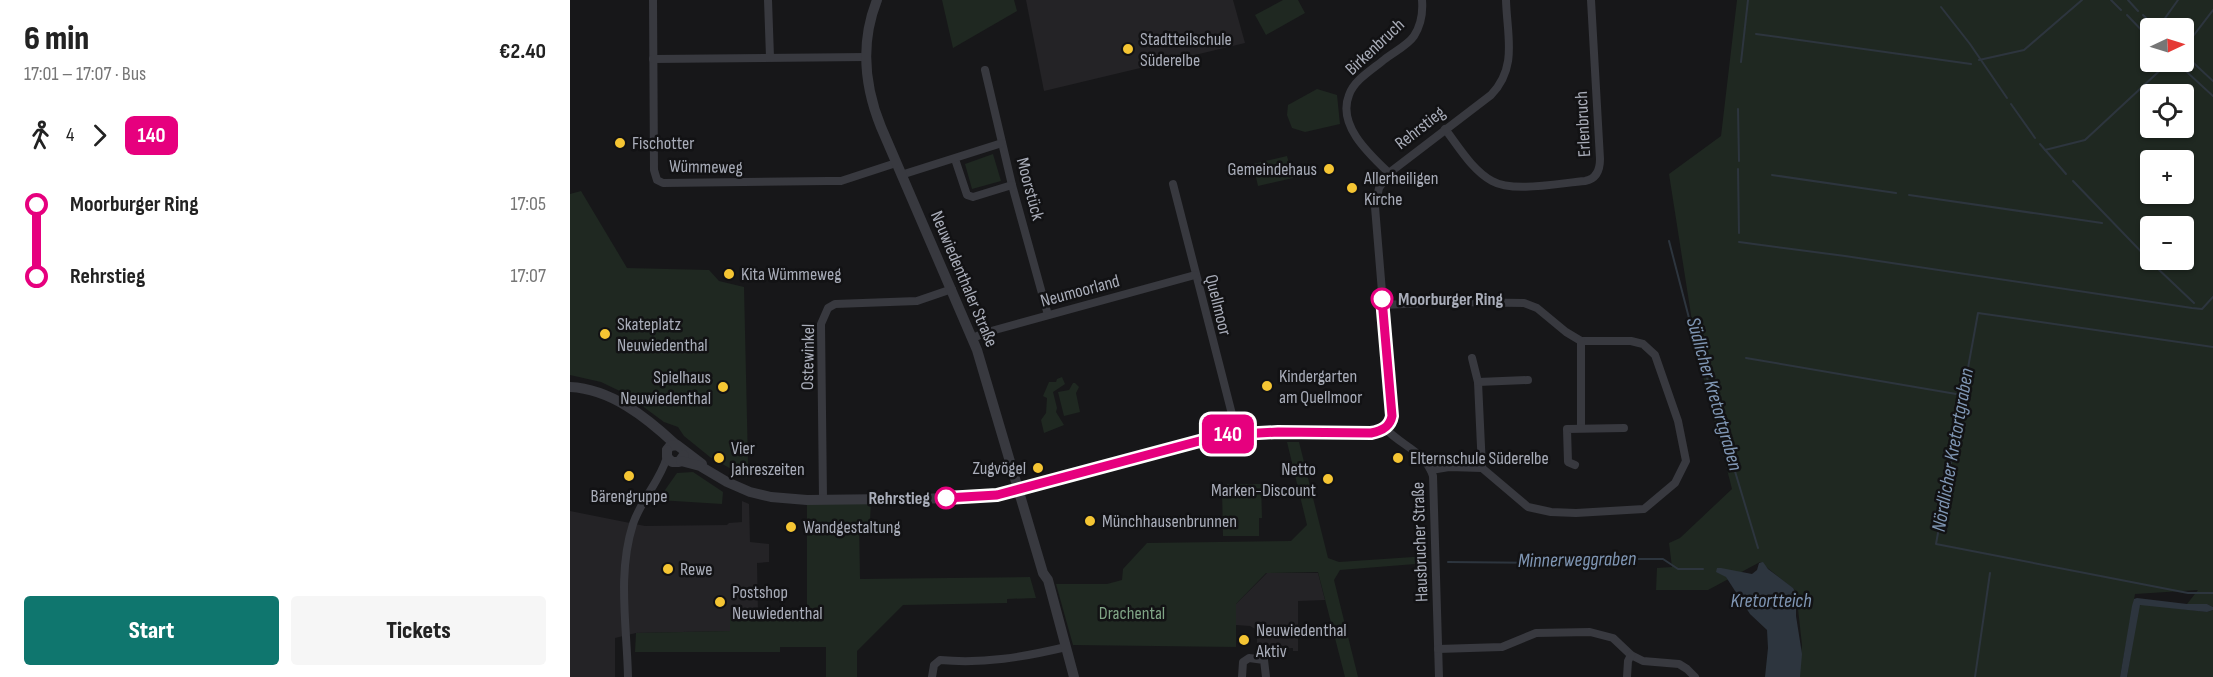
<!DOCTYPE html>
<html lang="en">
<head>
<meta charset="utf-8">
<style>
  :root { --surface:#fff; --page:#f6f6f6; --text:#222; --muted:#767676; --accent:#0f766e }
  body { margin:0; font-family:"Sofia Sans Condensed",sans-serif; background:var(--page); color:var(--text); height:100vh; display:flex; flex-direction:column; font-size:22px; white-space:nowrap }
  * { box-sizing:border-box; margin:0 }
  p { font-size:20px; color:var(--muted) }
  .icon { flex:none; width:33px; height:33px; fill:none; stroke:currentColor; stroke-width:2; stroke-linecap:round; stroke-linejoin:round }
  .map { position:relative; flex:1; overflow:hidden }
  .details { display:flex; flex-direction:column; background:var(--surface); width:570px }
  .details>* { flex:none }
  .badge { padding:0 12px; border-radius:9px; font-size:21px; line-height:39px }
  .needle { width:39px; rotate:86deg }
  .controls { position:absolute; left:1570px; top:18px; display:grid; gap:12px }
  .controls a { display:grid; place-items:center; width:54px; height:54px; border-radius:6px; background:var(--surface); box-shadow:0 2px 4px #0004; font-size:30px }
  .map>.badge { position:absolute; translate:-50% -50%; box-shadow:0 0 0 3px #fff }
  .legs { display:flex; align-items:center; gap:9px; height:66px; padding:0 24px; font-size:20px }
  .legs p { margin-inline-start:auto }
  .summary { display:flex; align-items:center; justify-content:space-between; height:102px; padding:0 24px }
  h1 { font-size:33px; font-weight:800; line-height:45px }
  .action { display:flex; gap:12px; margin-top:auto; padding:12px 24px }
  .action a { flex:1; height:69px; border-radius:6px; background:var(--accent); color:#fff; font-size:24px; font-weight:800; line-height:69px; text-align:center }
  .action a+a { background:var(--page); color:var(--text) }
  ul { padding:0 24px; list-style:none }
  li { display:flex; align-items:center; gap:21px; height:72px; font-size:22px }
  li i { display:grid; place-items:center; width:9px; height:100%; margin:0 8px; background:currentColor }
  li i::after { content:''; width:15px; height:15px; margin:-8px; border:4px solid; border-radius:50%; background:var(--surface) }
  li p { margin-inline-start:auto }
  li:first-child i { background:linear-gradient(#0000 50%,currentColor 0) }
  li:last-child i { background:linear-gradient(currentColor 50%,#0000 0) }
  main { display:flex; flex:1; min-height:0 }
  .map>svg:first-child { display:block }
</style>
</head>
<body>
<main>
<section class="details">
<div class="summary"><div><h1>6 min</h1><p>17:01 – 17:07 · Bus</p></div><b>€2.40</b></div>
<div class="legs"><svg class="icon" aria-label="walk" viewBox="0 0 24 24"><circle cx="13" cy="4" r="2"/><path d="M13 8l-2 6 4 7M11 14l-3 7M7 12l3-4h3l4 4"/></svg>4<svg class="icon" aria-label="forward" viewBox="0 0 24 24"><path d="M9 5l7 7-7 7"/></svg><b class="badge" style="background:#e6007e;color:#fff">140</b></div>
<ul>
<li><i style="color:#e6007e"></i><b>Moorburger Ring</b><p>17:05</p></li>
<li><i style="color:#e6007e"></i><b>Rehrstieg</b><p>17:07</p></li>
</ul>
<div class="action"><a>Start</a><a>Tickets</a></div>
</section>
<div class="map">
<svg width="1643" height="677" viewBox="0 0 1643 677">
  <rect width="100%" height="100%" fill="#171719"/>
  <g fill="#242326">
    <path d="M456 0H663L675 43 474 91Z"/>
    <path d="M172 501 179 504 180 542 199 544V562L187 563 188 613 160 614V631L66 633 45 638V677H0V511L75 526 157 525 159 523 172 522Z"/>
    <path d="M697 573H748L755 600 728 601V651H723V648L687 649V630L680 626 666 625V604Z"/>
  </g>
  <g fill="#1f2821" fill-rule="evenodd">
    <path d="M372 0H444L447 11 383 48Z"/>
    <path d="M713 0H728L735 13 696 35 685 15Z"/>
    <path d="M1167 0H1643V607L1637 604H1617L1628 590 1565 594 1550 677H1229L1232 645 1226 591 1190 562 1138 590H1086L1087 568 1102 567 1099 543 1110 538 1162 489 1127 353 1099 174 1151 136ZM1581 28H1614V62H1581ZM1581 94H1614V128H1581ZM1581 160H1614V194H1581ZM1581 226H1614V260H1581Z"/>
    <path d="M747 89 767 95 770 124 735 132 722 128 717 115 718 105Z"/>
    <path d="M423 154 431 181 402 189 395 164Z"/>
    <path d="M717 156 723 178 688 186 683 164Z"/>
    <path d="M11 191 57 268 139 270 149 281 174 287 178 463 177 478 140 457 114 436 108 427 94 422 56 394 31 382 0 375V194Z"/>
    <path d="M492 377 495 384 483 392 487 408 486 412 494 425 474 433 471 420 476 413 477 398 473 396 479 382H486L487 379Z"/>
    <path d="M503 383H505L509 387 506 393 510 412 494 416 488 392 499 390Z"/>
    <path d="M717 442H729L758 558 769 562 858 556V563L770 570 764 580 788 677H775L748 572 696 573 666 604V647L503 645 486 584H537L552 580 553 569 577 543 721 541 737 525Z"/>
    <path d="M123 472 153 492 152 504 88 500 107 473Z"/>
    <path d="M657 484H691L692 518H689V536H653L652 489H657Z"/>
    <path d="M301 499 300 522 289 523 290 579 460 577 466 598 437 599V603L333 605 287 651V677H256V647H210V652H65L66 633 160 631V614L237 613V500Z"/>
    <path d="M1572 604 1637 612 1643 610V677H1557L1568 607Z"/>
  </g>
  <g fill="#2d353e">
    <path d="M1193 562 1198 569 1223 588 1226 593V616L1232 654 1230 677H1195L1198 648 1197 630 1180 614 1156 577 1146 572 1147 568H1151L1182 574 1187 570 1189 563Z"/>
    <path d="M1567 598 1617 604H1637L1643 607V610L1637 612 1570 605 1557 677H1550L1562 606 1564 599Z"/>
  </g>
  <g fill="none" stroke-linecap="round" stroke-linejoin="round">
    <g stroke="#2d353e" stroke-width="2">
      <path d="M1541 0 1551 10"/>
      <path d="M1558 0 1568 11"/>
      <path d="M1371 7 1400 44 1437 98"/>
      <path d="M1557 15 1579 38"/>
      <path d="M1573 15 1587 28"/>
      <path d="M1588 28 1608 0"/>
      <path d="M1186 34 1401 64"/>
      <path d="M1614 48 1643 10"/>
      <path d="M1614 54 1643 81"/>
      <path d="M1409 60 1454 50 1512 0"/>
      <path d="M1171 62 1178 0"/>
      <path d="M1606 62 1643 96"/>
      <path d="M1441 104 1465 138"/>
      <path d="M1168 109 1169 161"/>
      <path d="M1470 144 1496 174"/>
      <path d="M1475 150 1515 140 1599 62"/>
      <path d="M1168 169 1169 233"/>
      <path d="M1202 175 1326 193"/>
      <path d="M1503 181 1585 266 1624 303"/>
      <path d="M1339 195 1532 223"/>
      <path d="M1099 241 1119 318 1188 548"/>
      <path d="M1169 242 1275 256 1622 308 1632 309 1643 297"/>
      <path d="M1643 347 1408 313 1366 544 1618 593H1643"/>
      <path d="M1176 358 1392 395"/>
      <path d="M878 562 1001 563 1040 559H1093L1108 569H1133"/>
      <path d="M1405 677 1420 573"/>
    </g>
    <g stroke="#38393f" stroke-width="8">
      <path d="M83 0 84 170 87 180 93 183 258 181H271L326 163"/>
      <path d="M198 0 200 57"/>
      <path d="M83 59 296 57"/>
      <path d="M415 70 442 185 478 315"/>
      <path d="M875 129C889 147 902 170 922 181 943 193 990 183 1015 181 1026 179 1030 170 1030 159L1021 0"/>
      <path d="M385 159 397 195 403 197 442 185"/>
      <path d="M819 173C799 154 767 125 779 95 784 80 803 69 815 59 824 52 838 45 844 36 851 25 853 12 852 0"/>
      <path d="M331 175 432 143"/>
      <path d="M603 184 664 422 665 433"/>
      <path d="M812 305 880 302 954 303 967 308 996 332 1011 341H1061L1073 344 1085 355 1108 421 1116 461 1105 483 1074 509 1006 513 981 512 958 507 912 468 879 467 861 470"/>
      <path d="M403 338 414 333 625 275"/>
      <path d="M902 358 908 382 912 468"/>
      <path d="M908 382 958 380"/>
      <path d="M815 428C831 446 855 451 863 476L869 677"/>
      <path d="M1011 428V341"/>
      <path d="M1005 465 998 462 997 429 1054 428"/>
      <path d="M448 489 652 434 720 432 801 433C814 431 821 426 822 413L805 207 809 188 819 173 921 95C948 67 937 36 936 0"/>
      <path d="M253 499 251 324 258 308 265 304 347 301 382 289"/>
      <path d="M868 649 932 647 966 633 1020 632 1043 638 1061 655 1073 661 1109 664 1117 669 1125 677"/>
      <path d="M58 677C57 626 47 574 63 524 71 500 90 481 97 457"/>
      <path d="M362 677 364 665 370 660C414 664 454 657 496 647"/>
      <path d="M672 677 673 662 679 658 694 660 696 677"/>
      <path d="M1057 677 1058 661 1061 655"/>
    </g>
    <g stroke="#38393f" stroke-width="10">
      <path d="M307 0C290 43 294 85 311 127L407 350 473 573 478 580 504 677"/>
      <path d="M0 387C41 389 76 417 105 444"/>
      <path d="M97 450 100 446 107 445 132 464"/>
      <path d="M97 450V457L102 462H109L114 455"/>
      <path d="M111 461 130 466 157 482 180 492 201 497 237 500 404 498 448 489"/>
    </g>
  </g>
  <g fill="none" stroke-linecap="round" stroke-linejoin="round">
    <defs>
      <path id="line-1" d="M376 498 427 495 652 435 708 432 801 433C812 431 820 427 822 416L812 299"/>
    </defs>
    <use href="#line-1" stroke="#fff" stroke-width="14"/>
    <use href="#line-1" stroke="#e6007e" stroke-width="9"/>
  </g>
  <g fill="#f5c533" stroke="#121214" stroke-width="2">
    <circle cx="558" cy="49" r="6"/>
    <circle cx="50" cy="143" r="6"/>
    <circle cx="759" cy="169" r="6"/>
    <circle cx="782" cy="188" r="6"/>
    <circle cx="159" cy="274" r="6"/>
    <circle cx="35" cy="334" r="6"/>
    <circle cx="697" cy="386" r="6"/>
    <circle cx="153" cy="387" r="6"/>
    <circle cx="149" cy="458" r="6"/>
    <circle cx="828" cy="458" r="6"/>
    <circle cx="468" cy="468" r="6"/>
    <circle cx="59" cy="476" r="6"/>
    <circle cx="758" cy="479" r="6"/>
    <circle cx="520" cy="521" r="6"/>
    <circle cx="221" cy="527" r="6"/>
    <circle cx="98" cy="569" r="6"/>
    <circle cx="150" cy="602" r="6"/>
    <circle cx="674" cy="640" r="6"/>
  </g>
  <g fill="#fff" stroke="#e6007e" stroke-width="3">
    <circle cx="812" cy="299" r="10"/>
    <circle cx="376" cy="498" r="10"/>
  </g>
  <g text-anchor="middle" dominant-baseline="central" stroke-width="5" stroke-linejoin="round" paint-order="stroke">
    <g font-size="18" fill="#a9adb9" stroke="#121214" text-anchor="start">
      <text x="570" y="39">Stadtteilschule<tspan x="570" dy="21">Süderelbe</tspan></text>
      <text x="62" y="143">Fischotter</text>
      <text x="747" y="169" text-anchor="end">Gemeindehaus</text>
      <text x="794" y="178">Allerheiligen<tspan x="794" dy="21">Kirche</tspan></text>
      <text x="171" y="274">Kita Wümmeweg</text>
      <text x="47" y="324">Skateplatz<tspan x="47" dy="21">Neuwiedenthal</tspan></text>
      <text x="709" y="376">Kindergarten<tspan x="709" dy="21">am Quellmoor</tspan></text>
      <text x="141" y="377" text-anchor="end">Spielhaus<tspan x="141" dy="21">Neuwiedenthal</tspan></text>
      <text x="161" y="448">Vier<tspan x="161" dy="21">Jahreszeiten</tspan></text>
      <text x="840" y="458">Elternschule Süderelbe</text>
      <text x="456" y="468" text-anchor="end">Zugvögel</text>
      <text x="746" y="469" text-anchor="end">Netto<tspan x="746" dy="21">Marken-Discount</tspan></text>
      <text x="59" y="496" text-anchor="middle">Bärengruppe</text>
      <text x="532" y="521">Münchhausenbrunnen</text>
      <text x="233" y="527">Wandgestaltung</text>
      <text x="110" y="569">Rewe</text>
      <text x="162" y="592">Postshop<tspan x="162" dy="21">Neuwiedenthal</tspan></text>
      <text x="686" y="630">Neuwiedenthal<tspan x="686" dy="21">Aktiv</tspan></text>
    </g>
    <g font-size="18" fill="#a9adb9" stroke="#121214">
      <text transform="translate(805 47) rotate(-43)">Birkenbruch</text>
      <text transform="translate(1013 124) rotate(-93)">Erlenbruch</text>
      <text transform="translate(850 128) rotate(-38)">Rehrstieg</text>
      <text transform="translate(136 167) rotate(1)">Wümmeweg</text>
      <text transform="translate(460 189) rotate(75)">Moorstück</text>
      <text transform="translate(394 279) rotate(67)">Neuwiedenthaler Straße</text>
      <text transform="translate(510 291) rotate(-15)">Neumoorland</text>
      <text transform="translate(648 305) rotate(76)">Quellmoor</text>
      <text transform="translate(238 357) rotate(-89)">Ostewinkel</text>
      <text transform="translate(850 542) rotate(-92)">Hausbrucher Straße</text>
    </g>
    <g font-size="18" font-weight="bold" fill="#a9adb9" stroke="#121214" text-anchor="start">
      <text x="828" y="299">Moorburger Ring</text>
      <text x="360" y="498" text-anchor="end">Rehrstieg</text>
    </g>
    <g font-size="18" fill="#80a586" stroke="#121214">
      <text x="562" y="613">Drachental</text>
    </g>
    <g font-size="20" font-style="italic" fill="#8097b5" stroke="#121214">
      <text transform="translate(1144 394) rotate(74)">Südlicher Kretortgraben</text>
      <text transform="translate(1383 450) rotate(-80)">Nördlicher Kretortgraben</text>
      <text transform="translate(1007 560) rotate(-1)">Minnerweggraben</text>
      <text x="1201" y="601">Kretortteich</text>
    </g>
  </g>
</svg>
<div class="controls">
<a><svg class="needle" viewBox="-14 -14 28 28"><path d="M0-13l5 13h-10z" fill="#e53935"/><path d="M0 13l5-13h-10z" fill="#767676"/></svg></a>
<a><svg class="icon" aria-label="locate" viewBox="0 0 24 24"><circle cx="12" cy="12" r="6"/><path d="M12 2v4M12 18v4M2 12h4M18 12h4"/></svg></a>
<a>+</a>
<a>−</a>
</div>
<b class="badge" style="left:658px;top:434px;background:#e6007e;color:#fff">140</b>
</div>
</main>
</body>
</html>
